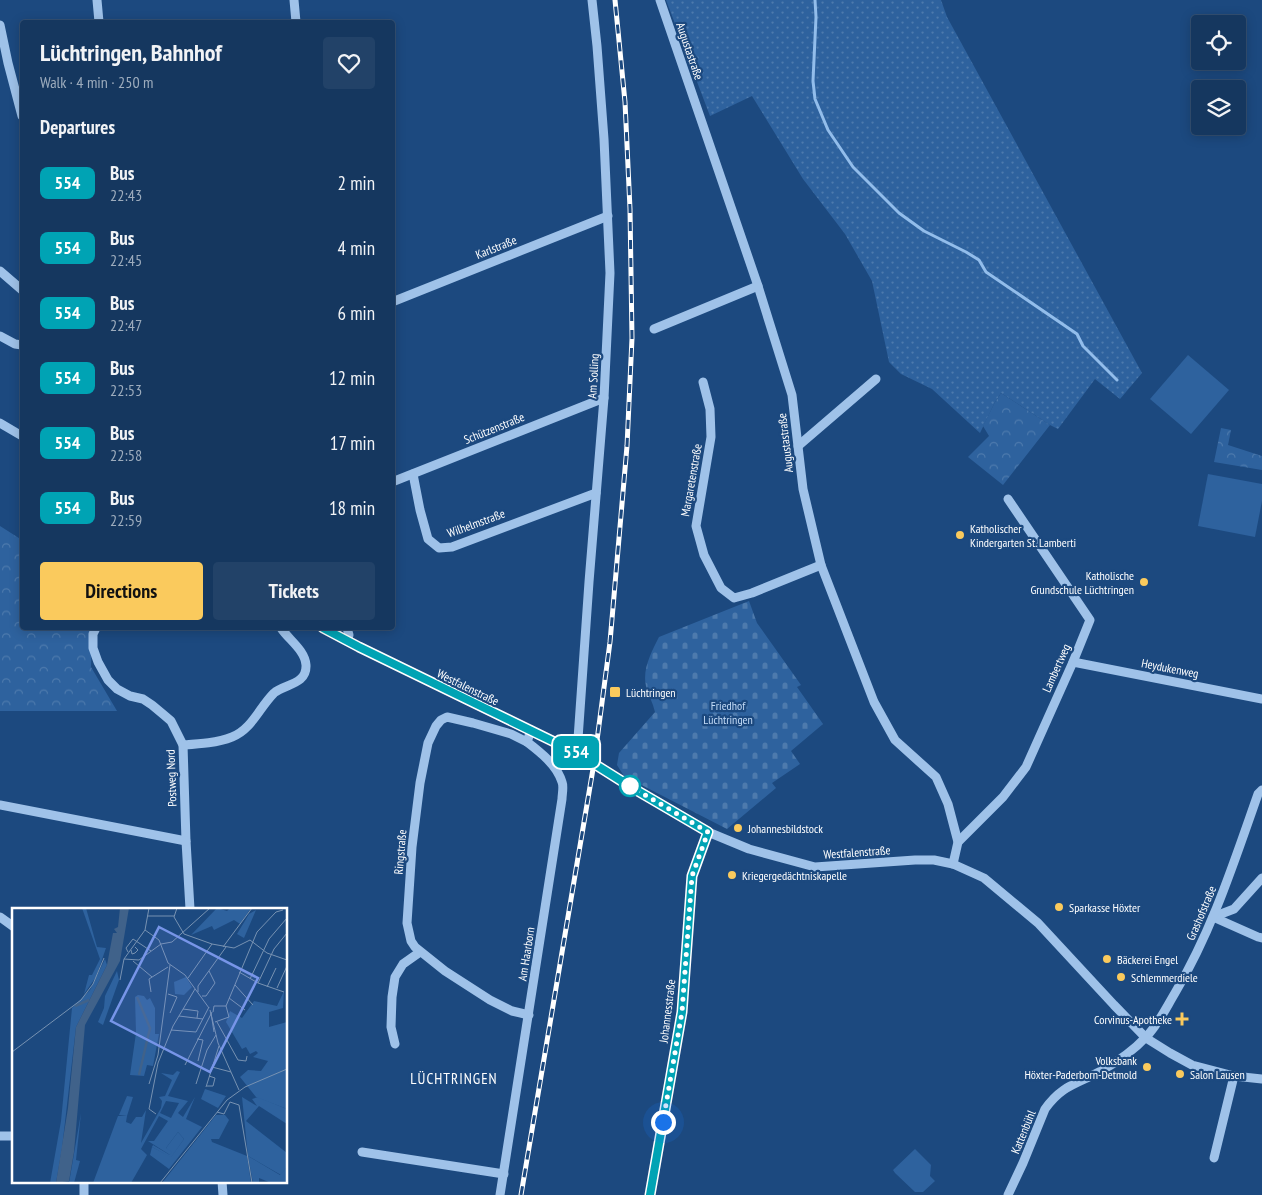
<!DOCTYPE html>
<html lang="en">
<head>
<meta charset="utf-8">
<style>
  :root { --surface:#15375f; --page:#224268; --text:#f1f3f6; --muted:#9dacbd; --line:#345174; --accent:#faca5d }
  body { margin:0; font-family:"PT Sans Narrow",sans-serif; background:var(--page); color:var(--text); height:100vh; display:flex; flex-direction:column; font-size:19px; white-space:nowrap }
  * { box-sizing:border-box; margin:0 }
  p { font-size:16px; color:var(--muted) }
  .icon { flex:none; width:28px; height:28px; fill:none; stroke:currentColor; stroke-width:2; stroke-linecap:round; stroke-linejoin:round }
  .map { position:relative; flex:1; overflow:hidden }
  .sheet { position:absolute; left:20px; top:20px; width:375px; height:610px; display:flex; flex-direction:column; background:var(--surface); border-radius:5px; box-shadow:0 2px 12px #0003,0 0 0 1px var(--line) }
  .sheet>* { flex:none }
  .badge { padding:0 10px; border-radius:8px; font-size:18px; line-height:32px }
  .fabs { position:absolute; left:1191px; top:15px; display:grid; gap:10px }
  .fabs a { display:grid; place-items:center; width:55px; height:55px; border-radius:5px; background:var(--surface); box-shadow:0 2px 12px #0003,0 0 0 1px var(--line); font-size:25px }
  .you { position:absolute; width:25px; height:25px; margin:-12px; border:4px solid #fff; border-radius:50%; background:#1a73e8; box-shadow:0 0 0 8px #1a73e833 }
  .map>.badge { position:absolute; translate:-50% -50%; box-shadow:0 0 0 2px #fff }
  h2 { padding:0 20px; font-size:19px; line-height:45px }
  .round { display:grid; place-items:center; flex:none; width:52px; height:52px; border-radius:5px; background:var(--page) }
  .overview { display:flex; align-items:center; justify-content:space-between; height:85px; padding:0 20px }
  h1 { font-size:24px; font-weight:700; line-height:38px }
  .cta { display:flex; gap:10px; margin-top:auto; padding:10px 20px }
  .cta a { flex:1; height:58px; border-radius:5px; background:var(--accent); color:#111; font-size:20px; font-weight:700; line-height:58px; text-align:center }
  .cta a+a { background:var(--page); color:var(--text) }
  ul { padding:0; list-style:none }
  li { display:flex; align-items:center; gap:15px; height:65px; padding:0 20px }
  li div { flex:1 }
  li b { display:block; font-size:19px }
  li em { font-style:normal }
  li .badge { min-width:55px; font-weight:700; text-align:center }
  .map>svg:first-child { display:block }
</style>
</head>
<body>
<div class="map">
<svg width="1262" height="1195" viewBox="0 0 1262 1195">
  <defs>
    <pattern id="grass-dots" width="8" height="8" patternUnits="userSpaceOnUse" patternTransform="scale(1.25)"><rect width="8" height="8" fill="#2e629e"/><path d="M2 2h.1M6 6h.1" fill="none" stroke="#4d7aad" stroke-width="1.8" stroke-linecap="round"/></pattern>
    <pattern id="forest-crowns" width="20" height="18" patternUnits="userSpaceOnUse" patternTransform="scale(1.25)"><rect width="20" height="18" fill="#2e629e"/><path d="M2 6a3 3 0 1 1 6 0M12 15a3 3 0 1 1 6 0" fill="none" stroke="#4d7aad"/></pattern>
    <pattern id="cemetery-stones" width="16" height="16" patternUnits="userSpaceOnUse" patternTransform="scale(1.25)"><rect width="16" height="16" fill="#2e629e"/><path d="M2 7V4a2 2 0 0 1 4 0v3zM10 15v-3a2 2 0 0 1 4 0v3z" fill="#4d7aad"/></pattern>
  </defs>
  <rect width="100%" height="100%" fill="#1c497f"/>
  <path fill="url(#grass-dots)" d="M666 0H941L947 17 1142 373 1120 399 1095 379 1058 429 1050 425 1001 393 995 402 980 433 932 389 901 374 889 362 872 281 845 234 803 179 752 96 710 116Z"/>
  <g fill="url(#forest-crowns)">
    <path d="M1001 393 1050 425 1003 485 968 457 989 436 983 426 995 402Z"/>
    <path d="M1221 428 1231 430 1228 445 1262 456V470L1214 462Z"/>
    <path d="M0 526 22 540V628H92L91 667 117 711H0Z"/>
  </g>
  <path fill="url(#cemetery-stones)" d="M749 601 757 623 801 685 797 687 823 724 791 751 800 764 772 783 776 788 727 829 624 776 617 765 619 753 655 712C653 703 648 694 646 686 642 669 652 651 659 637Z"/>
  <g fill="#2e629e">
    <path d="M1188 355 1229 390 1191 434 1150 399Z"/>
    <path d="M1208 474 1262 484V501L1255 537 1198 526Z"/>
    <path d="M915 1149 931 1165 930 1176 935 1181 923 1192H915L895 1173 893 1170Z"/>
  </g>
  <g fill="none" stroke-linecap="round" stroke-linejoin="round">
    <path stroke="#92bdeb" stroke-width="3" d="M815 0 816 17 813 81 815 99 828 130 853 167 899 213 924 231 966 252 979 260 986 272 1077 334 1083 346 1117 380"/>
    <path stroke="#3e6492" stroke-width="9" stroke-dasharray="9 4.5" stroke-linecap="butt" d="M323 628 340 637"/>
    <g stroke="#9fc2e9" stroke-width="9">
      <path d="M97 0 99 22"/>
      <path d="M294 0 296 22"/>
      <path d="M660 0 758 286 792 395 803 489 821 565 874 702 895 740 936 777 948 804 958 842 953 864"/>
      <path d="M0 25 8 63 22 116"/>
      <path d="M0 271 22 290"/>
      <path d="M392 302 608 216"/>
      <path d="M654 329 758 286"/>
      <path d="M0 336 15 344 22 345"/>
      <path d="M703 382 710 409 711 437 696 526 704 555 721 588 734 598 752 593 821 565"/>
      <path d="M0 423 22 436"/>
      <path d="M798 446 876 379"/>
      <path d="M413 474 420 510 428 539 439 548 452 547 596 493"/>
      <path d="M392 482 604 398"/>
      <path d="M96 628 93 634V648L98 662 108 680 117 689 130 696 143 699 152 705 164 715 171 721 183 745 186 841 190 909"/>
      <path d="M347 628 349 635 347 641"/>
      <path d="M340 637 359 647 512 722 577 753 631 787 708 832 749 849 815 867 915 860H934L953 864 984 878 1038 923 1114 1005 1146 1038 1170 1053 1192 1065 1234 1076 1262 1079"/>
      <path d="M1073 662 1262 699"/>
      <path d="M527 742 511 734 473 723 447 717 441 720 436 726 428 743 420 783 412 847 407 923 411 941 415 947 445 971 490 1000 512 1011 529 1015"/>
      <path d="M183 745C199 744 217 743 232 737 252 729 259 708 274 693 284 684 307 685 306 665 305 650 288 639 281 628"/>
      <path d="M577 753 589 582 604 398 610 273 604 139 597 46 592 0"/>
      <path d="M0 805 186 841"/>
      <path d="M958 842 1003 797 1026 767 1073 662 1090 620 1008 499"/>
      <path d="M0 917 14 927"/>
      <path d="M1213 917 1234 909 1262 878"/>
      <path d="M1213 917 1258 937 1262 938"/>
      <path d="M395 1044 391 1027 392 997 395 977 403 964 420 952"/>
      <path d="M0 1136H14"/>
      <path d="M362 1152 504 1174"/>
      <path d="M1214 1158 1234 1076"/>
      <path d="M84 1181V1195"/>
      <path d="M222 1181 223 1195"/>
      <path d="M500 1195 562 799C562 794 564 787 562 782 557 765 540 752 527 742L531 730"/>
      <path d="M650 1195 682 1012 692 876 708 832"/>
      <path d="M1008 1195 1023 1163 1045 1109C1062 1085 1077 1084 1101 1071 1117 1062 1133 1051 1146 1037 1158 1025 1166 1008 1175 993 1212 931 1234 862 1258 794L1262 790"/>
    </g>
    <defs>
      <path id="rail" d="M521 1195 594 763 610 642 627 446 632 338 630 209 625 102 615 0"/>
    </defs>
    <use href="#rail" stroke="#fff" stroke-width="5"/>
    <use href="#rail" stroke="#1c497f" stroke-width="3" stroke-dasharray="9" stroke-linecap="butt"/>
  </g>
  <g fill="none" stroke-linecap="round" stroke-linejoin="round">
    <defs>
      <path id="line" d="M323 628 359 647 577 753 631 787 708 832 692 876 682 1012 650 1195"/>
    </defs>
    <use href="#line" stroke="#fff" stroke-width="11"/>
    <use href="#line" stroke="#00a3b4" stroke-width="8"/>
    <path stroke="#fff" stroke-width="5" stroke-dasharray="0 9" d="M630 786 708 832 692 876 682 1012 663 1122"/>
  </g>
  <g fill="#faca5d" stroke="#1c497f" stroke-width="2">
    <circle cx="960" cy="535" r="5"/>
    <circle cx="1144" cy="582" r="5"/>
    <rect x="609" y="686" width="12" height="12" rx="2.5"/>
    <circle cx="738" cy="828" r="5"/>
    <circle cx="732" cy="875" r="5"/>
    <circle cx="1059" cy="907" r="5"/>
    <circle cx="1107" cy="959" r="5"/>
    <circle cx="1121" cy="977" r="5"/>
    <path d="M1179.5 1011.5h5v5h5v5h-5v5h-5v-5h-5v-5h5z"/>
    <circle cx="1147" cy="1067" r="5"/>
    <circle cx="1180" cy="1074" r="5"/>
  </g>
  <circle fill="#fff" stroke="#00a3b4" stroke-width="2.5" cx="630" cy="786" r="10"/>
  <g text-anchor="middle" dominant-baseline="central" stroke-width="4.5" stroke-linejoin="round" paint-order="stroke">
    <g font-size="12" fill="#fff" stroke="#1c497f">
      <text transform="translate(690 51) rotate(71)">Augustastraße</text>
      <text transform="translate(496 247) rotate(-22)">Karlstraße</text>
      <text transform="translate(593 376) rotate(-87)">Am Solling</text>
      <text transform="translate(494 428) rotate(-22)">Schützenstraße</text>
      <text transform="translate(785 443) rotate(-97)">Augustastraße</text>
      <text transform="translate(691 480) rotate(-80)">Margaretenstraße</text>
      <text transform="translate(476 523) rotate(-20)">Wilhelmstraße</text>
      <text transform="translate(1056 668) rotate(-66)">Lambertweg</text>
      <text transform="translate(1170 668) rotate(11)">Heydukenweg</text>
      <text transform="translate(468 687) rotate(26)">Westfalenstraße</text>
      <text transform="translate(171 778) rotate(-92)">Postweg Nord</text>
      <text transform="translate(400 852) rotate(-85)">Ringstraße</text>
      <text transform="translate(857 852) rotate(-4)">Westfalenstraße</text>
      <text transform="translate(1201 913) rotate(-67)">Grashofstraße</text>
      <text transform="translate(526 954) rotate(-81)">Am Haarborn</text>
      <text transform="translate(667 1011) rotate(-83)">Johannesstraße</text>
      <text transform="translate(1023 1132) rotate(-68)">Kattenbühl</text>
    </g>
    <g font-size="12" fill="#fff" stroke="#1c497f" text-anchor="start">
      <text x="970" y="528">Katholischer<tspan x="970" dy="14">Kindergarten St. Lamberti</tspan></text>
      <text x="1134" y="575" text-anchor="end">Katholische<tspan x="1134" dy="14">Grundschule Lüchtringen</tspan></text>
      <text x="626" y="692">Lüchtringen</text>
      <text x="748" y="828">Johannesbildstock</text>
      <text x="742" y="875">Kriegergedächtniskapelle</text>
      <text x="1069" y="907">Sparkasse Höxter</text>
      <text x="1117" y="959">Bäckerei Engel</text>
      <text x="1131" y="977">Schlemmerdiele</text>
      <text x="1172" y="1019" text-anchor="end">Corvinus-Apotheke</text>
      <text x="1137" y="1060" text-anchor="end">Volksbank<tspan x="1137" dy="14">Höxter-Paderborn-Detmold</tspan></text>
      <text x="1190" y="1074">Salon Lausen</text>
    </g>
    <g font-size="12" fill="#c3dbf7" stroke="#1c497f">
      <text x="728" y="705">Friedhof<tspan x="728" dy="14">Lüchtringen</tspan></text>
    </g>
    <g font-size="15" letter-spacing="1" fill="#fff" stroke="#1c497f">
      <text x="454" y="1078">LÜCHTRINGEN</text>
    </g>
  </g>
  <g transform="translate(12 908)">
    <rect width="275" height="275" fill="#1c497f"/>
    <path d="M70 0H74L85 39 94 40 84 69 72 86 77 67H80L88 51ZM205 0 215 3 218 0H239L228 16 222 12 202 22 200 18 179 27ZM244 2 232 30 225 26 237 6ZM93 51 95 57 64 119 50 240 44 275H38L49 213 60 100 78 82ZM126 87 132 88 135 92 138 90 143 100V126H147L141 158 135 157 132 168 118 167 124 125 123 89ZM115 188 121 189 115 208 107 207ZM230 189 245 198 240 191 246 189 275 201V216L247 198 234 213 275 245V259L269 267 236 248ZM69 205 64 252 68 253 62 275H57ZM166 224 172 231 159 250 140 239 141 237 158 247 154 240Z" fill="#2e629e"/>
    <path d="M272 83 271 100 257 104V119L275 114V201L244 189 228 169 236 162 249 163 256 153 241 149 246 145 244 143 238 146 234 139 230 141 214 114 218 103 230 110 242 93 265 98ZM165 163 168 164 156 188 176 193 166 205 171 209 183 189 174 211 190 219 157 261 138 247 140 239 159 249 172 231 166 224 154 240 160 244 158 247 136 233H142L156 213 147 208 129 241 135 247 119 275H81L106 208H115L114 214 119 216 124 209H130L134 202 129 235 149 200 150 193 147 189 153 188 160 172 149 165 161 167ZM154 193 167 195 159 210 148 205ZM193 181 214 188 206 200 189 191ZM204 207H213L217 212 207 231H199L200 234 235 248 239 275H150ZM236 248 268 267 275 259V275H259L247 270V275H241Z" fill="#2e629e" fill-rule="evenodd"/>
    <path d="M174 69 180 79 172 87 163 86 162 74Z" fill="#2e629e"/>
    <path d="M105 63 107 72 91 117 86 114 92 100 93 88Z" fill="#2e629e"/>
    <path d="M108 0H117L108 53 73 117 62 244 57 273 44 275 56 200 64 119 95 57 101 25H105L102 21 106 19Z" fill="#40628a"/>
    <path fill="none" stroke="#40628a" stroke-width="2.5" d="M125 89 138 120 127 167M63 98 77 92"/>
    <path fill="none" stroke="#7792b2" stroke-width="1" d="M165 0 162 9 172 26M135 8H162M133 22 147 32 156 55 173 67 197 100M172 26 200 36 222 40 238 32 255 45 275 52M211 39 240 0M119 42 120 46 123 45 126 42 123 39M116 44 114 40 121 31 139 43M112 51 127 52 149 36 160 34 198 0M121 53 140 69M227 64 246 75 272 84M176 70 200 36M238 71 257 31 275 10M108 72 112 51 133 22 137 0M246 75 262 41 275 25M223 77 241 97M255 79 264 60M265 80 275 58M139 84 137 71 156 59M186 84V78L214 39M156 86 165 89 158 105M190 88H194L203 75 197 63M217 90 233 102M171 101 186 103 185 110M198 102 206 135 227 182M201 104 202 98H214M199 105 202 124M167 108 191 111M203 114 217 109 214 98 245 24 264 4 271 2M205 114 226 152 234 153 235 148M159 122 184 124 197 99M185 131 191 132 186 153M0 144 69 92 81 76 92 50M173 157 200 104M200 159 219 164M137 176 146 147 158 57M184 176 195 142 204 127M195 178H201L203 170 197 168M194 179 207 138M205 204 212 206 218 194 227 197 240 275M144 206 137 201 146 155 161 118 183 81M148 275 215 192 233 179 275 161"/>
    <path fill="#7795e8" fill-opacity="0.15" stroke="#7795e8" stroke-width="2.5" d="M147 19 246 70 198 164 99 113Z"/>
    <rect width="275" height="275" fill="none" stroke="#fff" stroke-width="2.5"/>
  </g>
</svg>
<div class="fabs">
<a><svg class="icon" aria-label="locate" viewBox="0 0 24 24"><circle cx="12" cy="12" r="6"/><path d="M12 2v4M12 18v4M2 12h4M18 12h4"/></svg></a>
<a><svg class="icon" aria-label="layers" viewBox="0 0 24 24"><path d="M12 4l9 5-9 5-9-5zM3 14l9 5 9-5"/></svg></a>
</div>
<div class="you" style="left:663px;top:1122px"></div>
<b class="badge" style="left:576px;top:752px;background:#00a3b4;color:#fff">554</b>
<section class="sheet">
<div class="overview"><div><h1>Lüchtringen, Bahnhof</h1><p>Walk · 4 min · 250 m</p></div><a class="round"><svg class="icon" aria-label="heart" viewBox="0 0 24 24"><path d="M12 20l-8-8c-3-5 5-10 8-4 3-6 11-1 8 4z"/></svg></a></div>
<h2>Departures</h2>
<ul>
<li><span class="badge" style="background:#00a3b4;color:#fff">554</span><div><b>Bus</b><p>22:43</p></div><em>2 min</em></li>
<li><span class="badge" style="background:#00a3b4;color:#fff">554</span><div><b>Bus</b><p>22:45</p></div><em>4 min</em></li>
<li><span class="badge" style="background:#00a3b4;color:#fff">554</span><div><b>Bus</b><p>22:47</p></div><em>6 min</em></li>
<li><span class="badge" style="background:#00a3b4;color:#fff">554</span><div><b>Bus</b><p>22:53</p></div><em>12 min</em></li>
<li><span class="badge" style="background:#00a3b4;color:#fff">554</span><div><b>Bus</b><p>22:58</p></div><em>17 min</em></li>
<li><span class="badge" style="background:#00a3b4;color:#fff">554</span><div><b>Bus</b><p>22:59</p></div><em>18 min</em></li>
</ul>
<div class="cta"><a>Directions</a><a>Tickets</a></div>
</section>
</div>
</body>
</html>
